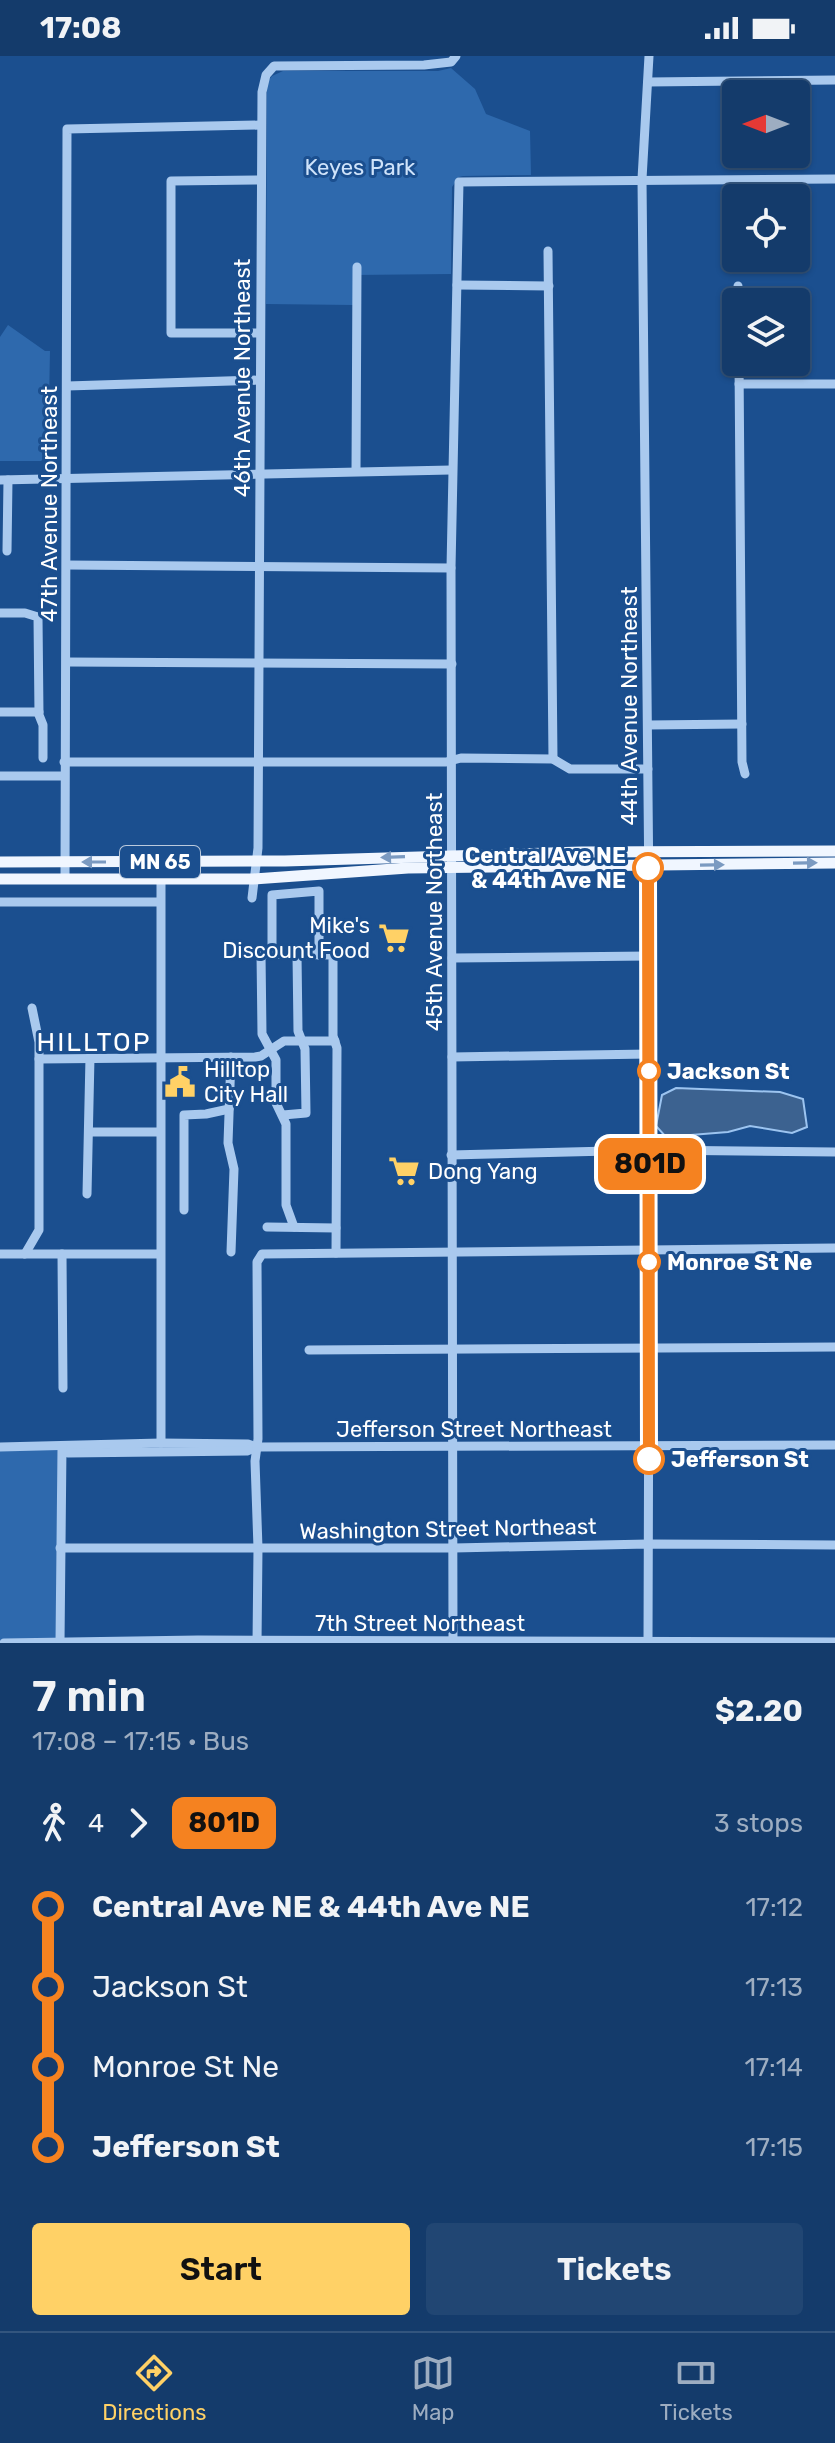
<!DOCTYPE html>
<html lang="en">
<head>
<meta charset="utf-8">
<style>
  :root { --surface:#143b6b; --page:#214673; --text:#f1f3f6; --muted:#9dadc1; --line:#33557e; --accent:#ffd166 }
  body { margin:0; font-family:Rubik,sans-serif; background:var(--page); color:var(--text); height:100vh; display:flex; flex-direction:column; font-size:30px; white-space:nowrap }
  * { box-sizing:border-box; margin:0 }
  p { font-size:26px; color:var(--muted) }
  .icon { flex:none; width:44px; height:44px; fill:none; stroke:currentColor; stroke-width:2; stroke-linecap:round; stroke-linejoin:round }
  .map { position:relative; height:1587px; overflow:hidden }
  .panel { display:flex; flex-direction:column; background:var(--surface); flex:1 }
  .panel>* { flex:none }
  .badge { padding:0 16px; border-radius:12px; font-size:28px; line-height:52px }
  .needle { width:52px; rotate:270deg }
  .controls { position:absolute; left:722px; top:24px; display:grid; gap:16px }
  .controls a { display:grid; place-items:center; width:88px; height:88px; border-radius:8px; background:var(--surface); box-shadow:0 2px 6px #0004,0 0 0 2px var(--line); font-size:40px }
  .map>.badge { position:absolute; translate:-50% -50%; box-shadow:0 0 0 4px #fff }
  .legs { display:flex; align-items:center; gap:12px; height:88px; padding:0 32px; font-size:26px }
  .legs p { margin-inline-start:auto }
  .summary { display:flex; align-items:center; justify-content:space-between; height:136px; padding:0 32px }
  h1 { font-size:44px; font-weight:600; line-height:60px }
  .button { display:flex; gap:16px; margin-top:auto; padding:16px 32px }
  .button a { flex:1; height:92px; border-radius:8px; background:var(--accent); color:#111; font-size:32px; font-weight:600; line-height:92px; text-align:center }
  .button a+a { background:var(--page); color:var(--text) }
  ul { padding:0 32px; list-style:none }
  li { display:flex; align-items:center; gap:28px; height:80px; font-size:30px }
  li i { display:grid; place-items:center; width:12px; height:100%; margin:0 10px; background:currentColor }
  li i::after { content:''; width:20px; height:20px; margin:-10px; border:6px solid; border-radius:50%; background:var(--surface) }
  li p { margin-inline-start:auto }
  li:first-child i { background:linear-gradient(#0000 50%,currentColor 0) }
  li:last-child i { background:linear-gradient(currentColor 50%,#0000 0) }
  .status { display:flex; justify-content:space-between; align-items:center; height:56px; padding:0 40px; background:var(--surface); direction:ltr }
  .status svg { height:22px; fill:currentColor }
  .menu { display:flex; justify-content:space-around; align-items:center; height:112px; border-top:2px solid var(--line); background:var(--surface); font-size:22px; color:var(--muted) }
  .menu a { display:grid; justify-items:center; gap:4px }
  .menu .selected { color:var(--accent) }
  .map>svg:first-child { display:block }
</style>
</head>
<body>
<div class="status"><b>17:08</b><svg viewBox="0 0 49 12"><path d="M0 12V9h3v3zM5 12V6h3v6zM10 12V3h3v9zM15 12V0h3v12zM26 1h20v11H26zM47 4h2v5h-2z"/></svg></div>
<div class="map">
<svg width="835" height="1587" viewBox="0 0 835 1587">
  <rect width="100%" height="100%" fill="#1b4f8f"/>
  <g fill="#2e69ad">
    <path d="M451 12 475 33 486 58 530 75 531 119 463 120 459 121 452 131 451 218 354 219 353 249 266 248 267 26 272 20 283 15H438Z"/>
    <path d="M8 269 45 295H50L48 398 41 405H0V281Z"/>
    <path d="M0 1390H58L56 1583 0 1584Z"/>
  </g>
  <path fill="#3c6290" stroke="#9cc4f0" stroke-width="2" d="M676 1032 780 1036 803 1043 807 1071 792 1077 750 1070 728 1076 666 1081 656 1070 662 1039Z"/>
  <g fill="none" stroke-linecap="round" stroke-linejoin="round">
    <g stroke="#a9c9ee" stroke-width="9">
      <path d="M648 26 835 24"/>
      <path d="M548 195 553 703"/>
      <path d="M457 229 549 230"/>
      <path d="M738 230V246"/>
      <path d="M260 277H171V125L261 124"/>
      <path d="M739 306 742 706 745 718"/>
      <path d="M739 328H835"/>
      <path d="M67 330 260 324"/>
      <path d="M356 415 357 211"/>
      <path d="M0 424 451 414"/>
      <path d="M7 495 8 424"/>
      <path d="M67 509 451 512"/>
      <path d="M0 557H25L38 561 39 659 43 669V702"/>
      <path d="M67 606 452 608"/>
      <path d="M0 656H39"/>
      <path d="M648 669 742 668"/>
      <path d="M64 706H446L461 702 553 703 570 713H648"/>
      <path d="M0 720H64"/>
      <path d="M65 823 67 73 261 69"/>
      <path d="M252 842 258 792 262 36 266 19 274 10 424 9 451 6 456 0"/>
      <path d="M0 846H160"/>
      <path d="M272 897V839L319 835V899"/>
      <path d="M452 902 649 900"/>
      <path d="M231 1001 228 1087 234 1113 231 1196"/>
      <path d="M452 1001 649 998"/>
      <path d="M39 1003 255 1001 261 1000 284 985H335"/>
      <path d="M283 1059 306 1057 305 993 298 975 297 899"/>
      <path d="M89 1076H160"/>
      <path d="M451 1099 650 1094 835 1096"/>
      <path d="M87 1138 90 1001"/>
      <path d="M184 1154V1059L206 1058 229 1053"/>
      <path d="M267 1171 336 1172"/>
      <path d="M294 1171 286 1149V1068L276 1047V1004L262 978 261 898 333 899V980L337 992 336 1197"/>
      <path d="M0 1198H160"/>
      <path d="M25 1198 39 1174V986L32 952"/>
      <path d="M62 1198 63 1332"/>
      <path d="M309 1294 835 1291"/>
      <path d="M161 1387V806"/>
      <path d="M0 1391 161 1387 248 1388 257 1391 835 1389"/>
      <path d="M62 1391 68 1397 247 1395 257 1391"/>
      <path d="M60 1492H454L648 1488 835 1489"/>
      <path d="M4 1587 198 1584 835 1586"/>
      <path d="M60 1587 62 1391"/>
      <path d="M257 1587 258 1492 255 1405 258 1383 257 1206 262 1198 835 1192"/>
      <path d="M453 1587 451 512 459 126 835 123"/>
      <path d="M648 1587 650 942 642 123 649 0"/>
    </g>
    <g stroke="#f0f6ff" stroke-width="11">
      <path d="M0 806 285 805 582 796 835 795"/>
      <path d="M0 823H253L408 812 835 807"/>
    </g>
  </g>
  <defs><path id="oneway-solid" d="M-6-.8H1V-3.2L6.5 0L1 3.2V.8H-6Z" transform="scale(2)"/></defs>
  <g fill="#7b9ac1">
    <use href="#oneway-solid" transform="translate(393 801) rotate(178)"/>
    <use href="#oneway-solid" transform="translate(94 806) rotate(-180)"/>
    <use href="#oneway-solid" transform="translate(805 807) rotate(-1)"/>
    <use href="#oneway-solid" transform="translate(712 809) rotate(-1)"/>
  </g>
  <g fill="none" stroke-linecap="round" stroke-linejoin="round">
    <defs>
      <path id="line-1" d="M648 812 649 1403"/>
    </defs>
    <use href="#line-1" stroke="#fff" stroke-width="18"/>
    <use href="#line-1" stroke="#f58220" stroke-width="12"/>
  </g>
  <defs>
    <symbol id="supermarket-bare" viewBox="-9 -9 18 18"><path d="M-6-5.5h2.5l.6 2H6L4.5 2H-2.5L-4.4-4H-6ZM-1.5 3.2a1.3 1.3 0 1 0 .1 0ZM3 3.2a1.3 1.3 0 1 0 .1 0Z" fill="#ffd166" stroke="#1b4f8f" stroke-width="2.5" paint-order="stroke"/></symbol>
    <symbol id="civic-bare" viewBox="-9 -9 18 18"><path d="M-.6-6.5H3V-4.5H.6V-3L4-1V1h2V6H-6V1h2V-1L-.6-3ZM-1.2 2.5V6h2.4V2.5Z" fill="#ffd166" stroke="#1b4f8f" stroke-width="2.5" paint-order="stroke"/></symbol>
  </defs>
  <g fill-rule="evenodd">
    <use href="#supermarket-bare" x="372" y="860" width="44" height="44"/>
    <use href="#civic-bare" x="158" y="1004" width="44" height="44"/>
    <use href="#supermarket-bare" x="382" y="1093" width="44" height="44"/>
  </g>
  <g fill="#fff" stroke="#f58220" stroke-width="4">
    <circle cx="648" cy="812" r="14"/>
    <circle cx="649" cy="1015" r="10"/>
    <circle cx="649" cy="1206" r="10"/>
    <circle cx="649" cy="1403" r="14"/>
  </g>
  <g text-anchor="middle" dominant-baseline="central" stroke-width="6" stroke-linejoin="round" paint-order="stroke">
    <rect fill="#1b4f8f" stroke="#bbcadd" stroke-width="2" x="120" y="790" width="80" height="32" rx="6"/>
    <g font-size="20" font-weight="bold" fill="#fff">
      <text x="160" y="806">MN 65</text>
    </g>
    <g font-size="22" fill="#cfe3fa" stroke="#1b4f8f">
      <text x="360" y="111">Keyes Park</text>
    </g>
    <g font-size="22" fill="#fff" stroke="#1b4f8f">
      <text transform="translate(242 322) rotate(-90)">46th Avenue Northeast</text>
      <text transform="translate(49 448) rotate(-90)">47th Avenue Northeast</text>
      <text transform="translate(629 650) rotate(-90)">44th Avenue Northeast</text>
      <text transform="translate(434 856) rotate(-90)">45th Avenue Northeast</text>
      <text x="474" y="1373">Jefferson Street Northeast</text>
      <text transform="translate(448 1473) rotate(-1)">Washington Street Northeast</text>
      <text x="420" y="1567">7th Street Northeast</text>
    </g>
    <g font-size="22" font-weight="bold" fill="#fff" stroke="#1b4f8f" text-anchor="start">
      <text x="626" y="799" text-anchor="end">Central Ave NE<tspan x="626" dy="25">&amp; 44th Ave NE</tspan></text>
      <text x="667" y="1015">Jackson St</text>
      <text x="667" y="1206">Monroe St Ne</text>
      <text x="671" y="1403">Jefferson St</text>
    </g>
    <g font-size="22" fill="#fff" stroke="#1b4f8f" text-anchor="start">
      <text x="370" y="869" text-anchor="end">Mike's<tspan x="370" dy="25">Discount Food</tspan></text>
      <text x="204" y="1013">Hilltop<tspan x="204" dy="25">City Hall</tspan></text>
      <text x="428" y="1115">Dong Yang</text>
    </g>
    <g font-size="26" letter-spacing="2" fill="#fff" stroke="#1b4f8f">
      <text x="94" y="986">HILLTOP</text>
    </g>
  </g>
</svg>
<div class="controls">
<a><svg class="needle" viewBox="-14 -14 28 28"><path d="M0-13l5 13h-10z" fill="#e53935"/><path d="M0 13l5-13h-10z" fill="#9dadc1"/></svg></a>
<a><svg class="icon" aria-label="locate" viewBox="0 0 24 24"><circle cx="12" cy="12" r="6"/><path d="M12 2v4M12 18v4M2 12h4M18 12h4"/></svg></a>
<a><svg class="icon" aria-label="layers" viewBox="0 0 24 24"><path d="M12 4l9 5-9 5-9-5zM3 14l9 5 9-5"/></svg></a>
</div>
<b class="badge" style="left:650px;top:1108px;background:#f58220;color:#111">801D</b>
</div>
<section class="panel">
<div class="summary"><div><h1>7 min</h1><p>17:08 – 17:15 · Bus</p></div><b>$2.20</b></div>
<div class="legs"><svg class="icon" aria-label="walk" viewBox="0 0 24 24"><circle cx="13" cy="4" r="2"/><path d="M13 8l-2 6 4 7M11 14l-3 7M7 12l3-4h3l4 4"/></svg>4<svg class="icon" aria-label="forward" viewBox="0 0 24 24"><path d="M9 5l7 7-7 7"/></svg><b class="badge" style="background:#f58220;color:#111">801D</b><p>3 stops</p></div>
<ul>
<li><i style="color:#f58220"></i><b>Central Ave NE &amp; 44th Ave NE</b><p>17:12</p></li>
<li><i style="color:#f58220"></i><span>Jackson St</span><p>17:13</p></li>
<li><i style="color:#f58220"></i><span>Monroe St Ne</span><p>17:14</p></li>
<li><i style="color:#f58220"></i><b>Jefferson St</b><p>17:15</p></li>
</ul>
<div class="button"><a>Start</a><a>Tickets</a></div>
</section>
<nav class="menu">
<a class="selected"><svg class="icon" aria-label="directions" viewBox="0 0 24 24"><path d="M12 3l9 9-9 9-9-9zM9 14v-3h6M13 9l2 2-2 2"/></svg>Directions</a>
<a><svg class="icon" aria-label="map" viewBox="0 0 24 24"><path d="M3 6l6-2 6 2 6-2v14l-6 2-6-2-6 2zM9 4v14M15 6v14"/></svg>Map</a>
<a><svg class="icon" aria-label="tickets" viewBox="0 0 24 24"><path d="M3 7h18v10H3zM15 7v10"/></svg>Tickets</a>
</nav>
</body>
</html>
